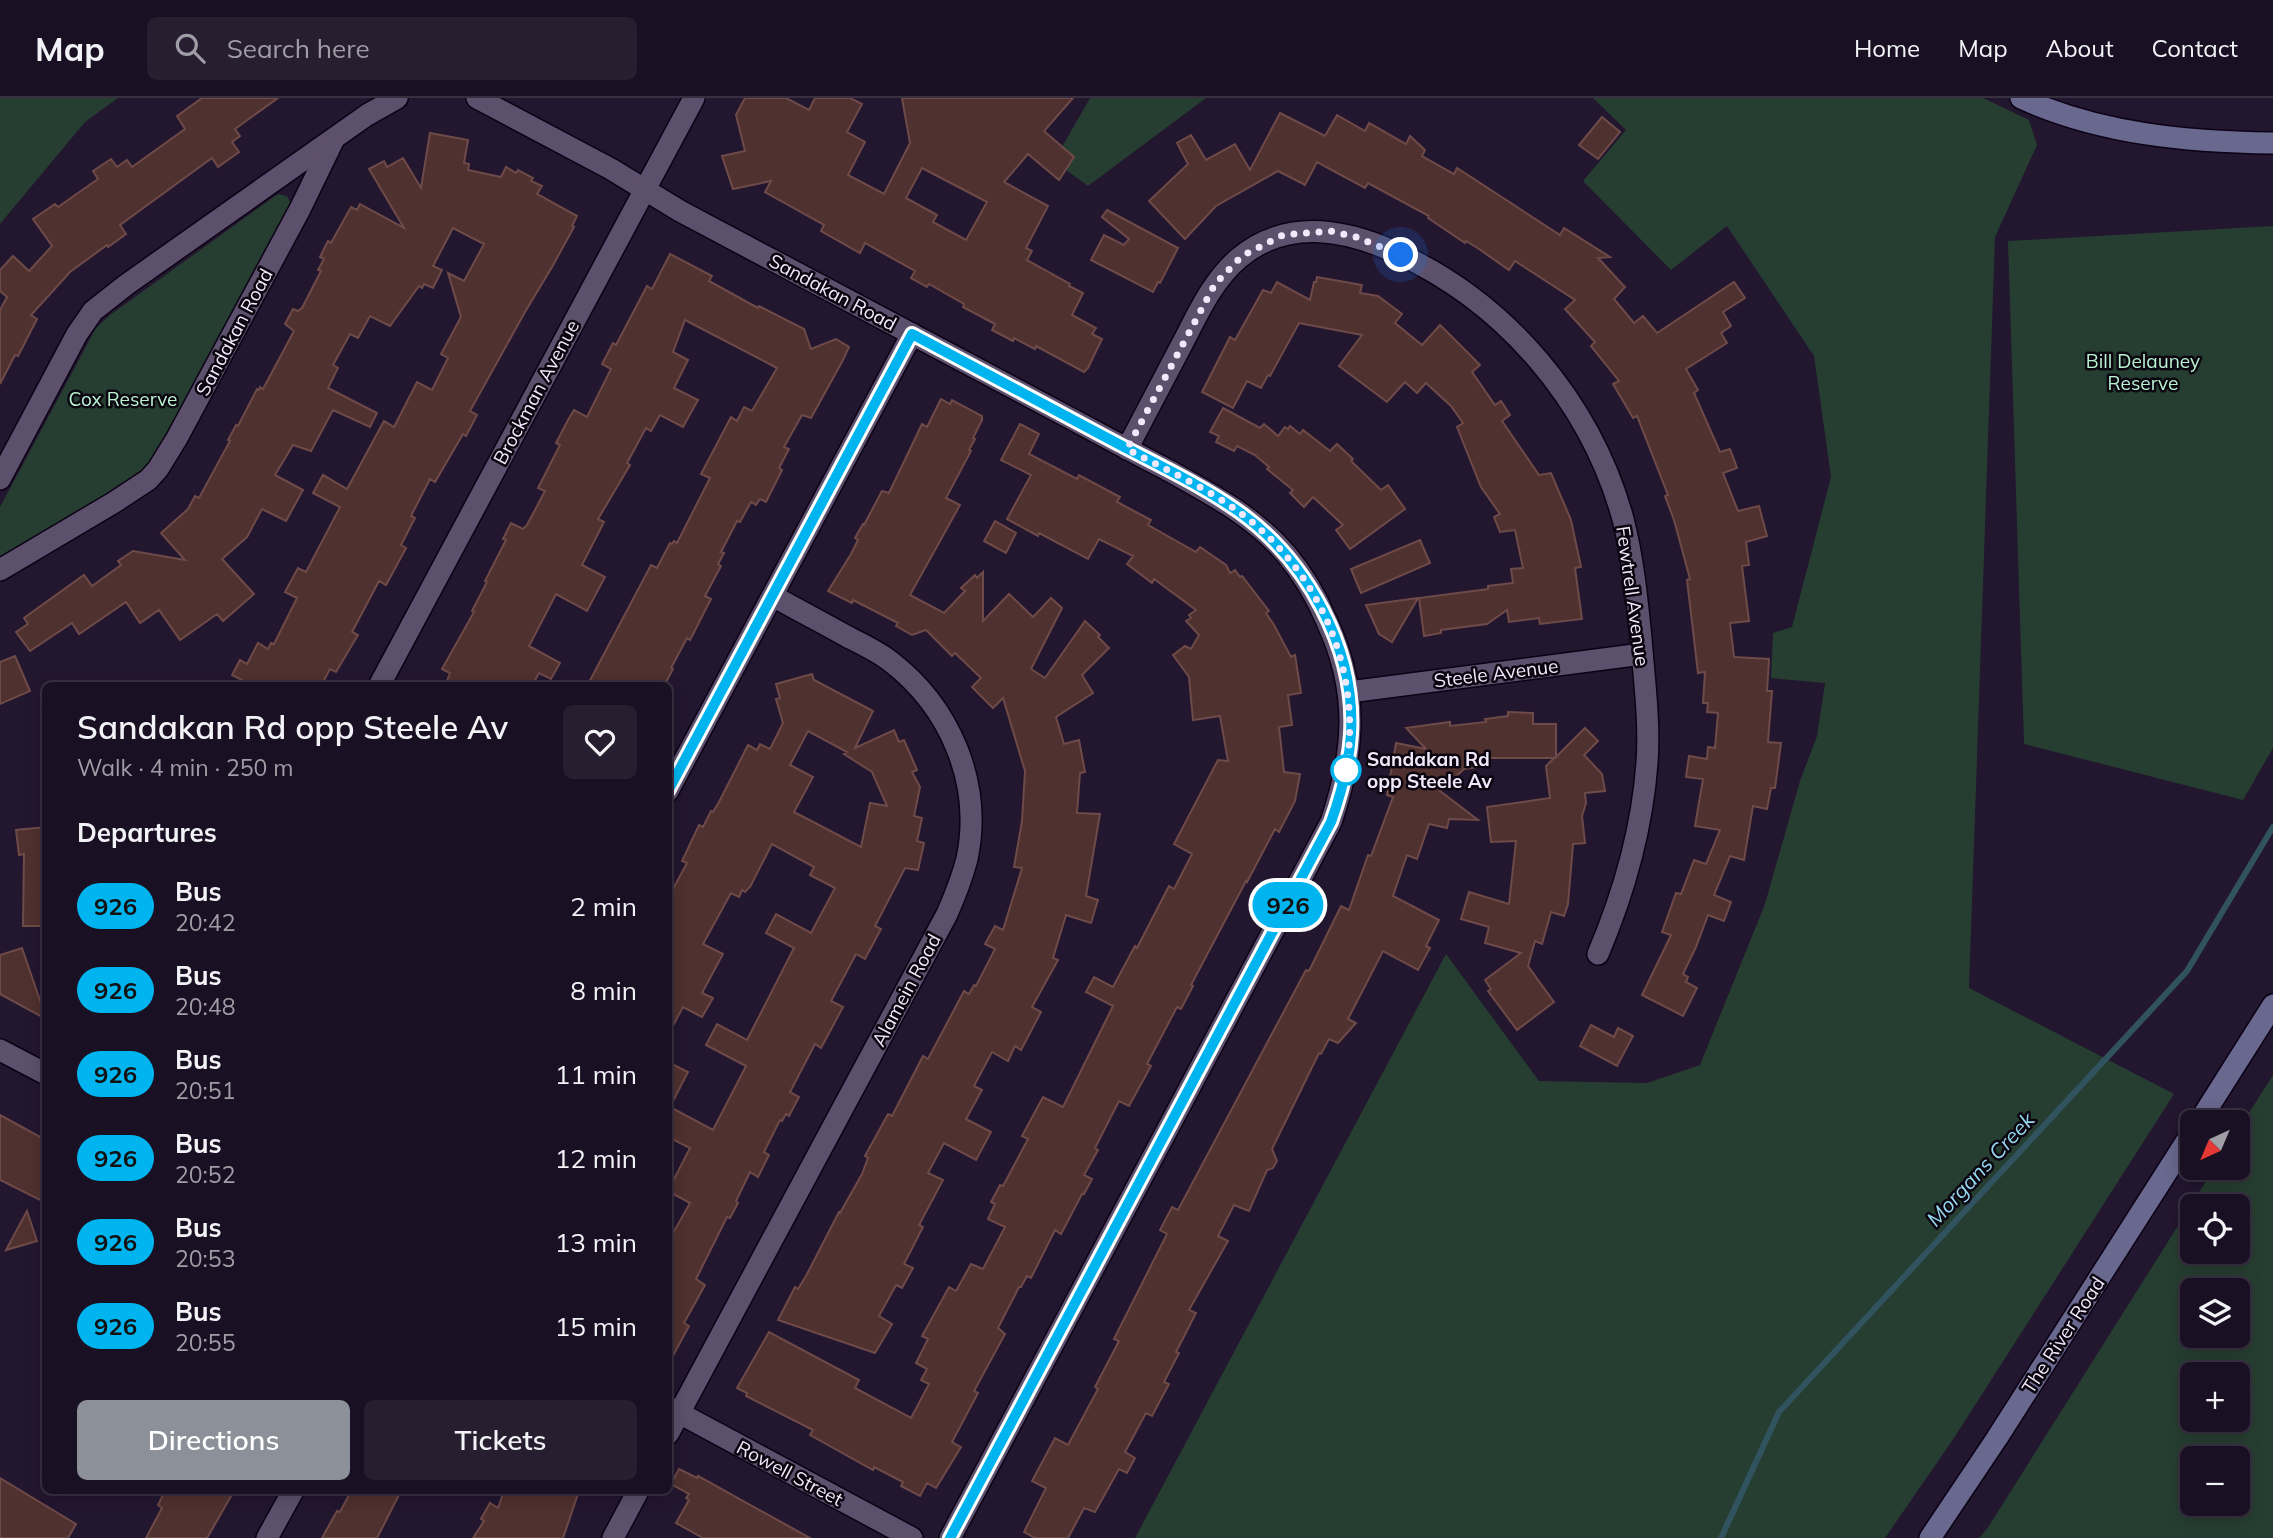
<!DOCTYPE html>
<html lang="en">
<head>
<meta charset="utf-8">
<style>
  :root { --surface:#1a1023; --page:#271e30; --text:#f1f3f6; --muted:#9f9da6; --line:#383041; --accent:#8c9099 }
  body { margin:0; font-family:Mulish,sans-serif; background:var(--page); color:var(--text); height:100vh; display:flex; flex-direction:column; font-size:26px; white-space:nowrap }
  * { box-sizing:border-box; margin:0 }
  p { font-size:23px; color:var(--muted) }
  .icon { flex:none; width:38px; height:38px; fill:none; stroke:currentColor; stroke-width:2; stroke-linecap:round; stroke-linejoin:round }
  .map { position:relative; flex:1; overflow:hidden }
  .sheet { position:absolute; left:42px; top:584px; width:630px; height:812px; display:flex; flex-direction:column; background:var(--surface); border-radius:10px; box-shadow:0 4px 18px #0003,0 0 0 2px var(--line) }
  .sheet>* { flex:none }
  .badge { padding:0 14px; border-radius:23px; font-size:24px; line-height:46px }
  .needle { width:46px; rotate:224deg }
  .controls { position:absolute; left:2180px; top:1012px; display:grid; gap:14px }
  .controls a { display:grid; place-items:center; width:70px; height:70px; border-radius:10px; background:var(--surface); box-shadow:0 4px 18px #0003,0 0 0 2px var(--line); font-size:35px }
  .you { position:absolute; width:35px; height:35px; margin:-18px; border:5px solid #fff; border-radius:50%; background:#1a73e8; box-shadow:0 0 0 10px #1a73e833 }
  .map>.badge { position:absolute; translate:-50% -50%; box-shadow:0 0 0 4px #fff }
  h2 { padding:0 35px; font-size:26px; line-height:63px }
  .round { display:grid; place-items:center; flex:none; width:74px; height:74px; border-radius:10px; background:var(--page) }
  .headline { display:flex; align-items:center; justify-content:space-between; height:119px; padding:0 35px }
  h1 { font-size:33px; font-weight:600; line-height:52px }
  .primary-button { display:flex; gap:14px; margin-top:auto; padding:14px 35px }
  .primary-button a { flex:1; height:80px; border-radius:10px; background:var(--accent); color:#fff; font-size:28px; font-weight:600; line-height:80px; text-align:center }
  .primary-button a+a { background:var(--page); color:var(--text) }
  ul { padding:0; list-style:none }
  li { display:flex; align-items:center; gap:21px; height:84px; padding:0 35px }
  li div { flex:1 }
  li b { display:block; font-size:26px }
  li em { font-style:normal }
  li .badge { min-width:77px; font-weight:700; text-align:center }
  header { display:flex; align-items:center; gap:42px; box-sizing:border-box; height:98px; padding:0 35px; background:var(--surface); border-bottom:2px solid var(--line) }
  header strong { font-size:33px }
  nav { display:flex; gap:38px; margin-inline-start:auto; font-size:24px }
  .search { width:490px; height:63px; background:var(--page); display:flex; align-items:center; gap:18px; box-sizing:border-box; padding:0 24px; border-radius:10px; color:var(--muted); font-size:26px }
  .map>svg:first-child { display:block }
</style>
</head>
<body>
<header>
<strong>Map</strong>
<div class="search"><svg class="icon" aria-label="search" viewBox="0 0 24 24"><circle cx="10" cy="10" r="6"/><path d="M15 15l6 6"/></svg>Search here</div>
<nav><a>Home</a><a>Map</a><a>About</a><a>Contact</a></nav>
</header>
<div class="map">
<svg width="2273" height="1440" viewBox="0 0 2273 1440">
  <rect width="100%" height="100%" fill="#23162f"/>
  <g fill="#263e31" fill-rule="evenodd">
    <path d="M0 0H118L85 24 0 126Z"/>
    <path d="M1090 0H1206L1088 88 1054 63Z"/>
    <path d="M1593 0H1983L2029 22 2037 47 1995 139 1969 890 2174 996 1954 1340 1885 1440H1135L1446 856 1539 983 1647 985 1700 967 1765 806 1800 683 1817 638 1825 585 1771 580 1773 535 1792 529 1831 379 1814 258 1727 128 1671 172 1583 83 1626 32Z"/>
    <path d="M278 96 287 98 291 106 162 348 152 362 134 380 0 460V409L96 230 110 217Z"/>
    <path d="M2273 128V650L2243 702 2024 646 2008 143Z"/>
    <path d="M2273 977V1440H1979L1987 1431 2215 1069H2238V1032ZM2193 1108H2238V1153H2193ZM2193 1192H2238V1237H2193ZM2193 1276H2238V1321H2193ZM2193 1360H2238V1405H2193Z"/>
  </g>
  <g fill="none" stroke-linecap="round" stroke-linejoin="round">
    <path stroke="#31535f" stroke-width="6" d="M1721 1440 1779 1314 2187 873 2273 729"/>
  </g>
  <g fill="#4f312f" stroke="#6e4a48" stroke-width="2" fill-rule="evenodd">
    <path d="M202 0H278L235 31 240 38 232 44 239 54 218 69 212 60 120 127 126 136 108 149 107 147 70 174 31 217 37 221 18 258 15 257 0 286V212L7 199 0 193V172L13 158 29 173 52 148 33 121 55 106 58 109 98 81 93 73 111 61 117 69 127 62 132 69 185 31 177 18Z"/>
    <path d="M745 0H786L809 12 815 0H850L862 6 847 34 865 44 848 77 884 96 910 45 902 0H1073L1044 33 1074 59 1059 82 1028 56 1004 84 1048 108 1026 150 1032 153 1027 162 1070 186 1069 188 1083 195 1072 217 1096 230 1092 236 1102 241 1088 270 1084 274 1036 248 1035 251 1014 240 1013 243 992 232 995 226 963 209 964 206 929 186 927 189 911 180 915 173 865 145 860 155 821 133 824 127 765 94 771 83 733 91 722 58 745 53 736 17ZM922 70 987 104 966 142 933 124 937 117 906 100Z"/>
    <path d="M1280 15 1325 38 1337 17 1365 33 1369 25 1406 46 1410 38 1425 52 1422 58 1454 76 1457 70 1560 137 1564 130 1610 159 1598 160 1625 189 1614 201 1634 225 1643 218 1657 235 1734 184 1745 200 1723 214 1731 228 1721 235 1727 245 1686 271 1698 292 1694 295 1720 354 1730 351 1737 370 1723 375 1738 413 1759 408 1767 438 1746 444 1749 467 1742 468 1749 523 1730 525 1734 559 1769 561 1767 593H1772L1768 644 1781 645 1775 690H1771L1767 711 1753 708 1744 762 1730 758 1714 797 1731 804 1724 823 1708 817 1696 849 1683 876 1688 879 1686 884 1697 890 1683 918 1642 897 1671 837 1662 834 1676 795 1681 796 1694 762 1706 766 1720 732 1695 728 1703 681 1686 679 1689 658 1707 661 1708 649 1715 650 1718 615 1707 614 1708 605H1703L1705 574 1698 575 1687 482 1690 481 1674 422 1665 398 1668 397 1637 318 1633 320 1613 286 1619 283 1591 248 1595 244 1565 211 1575 202 1515 163 1509 172 1479 151 1466 143 1465 145 1428 120 1429 118 1368 85 1365 90 1317 64 1305 87 1278 73 1216 108 1185 141 1149 103 1188 66 1177 45 1191 37 1206 62 1235 46 1250 72Z"/>
    <path d="M1602 19 1620 34 1598 61 1579 47Z"/>
    <path d="M430 35 468 42 464 65 469 66 468 72 501 79 506 69 516 75 518 72 533 80 531 83 542 88 537 96 577 118 572 128 574 129 552 169 525 214 470 313 477 317 466 338 463 336 435 384 430 381 411 418 415 420 401 447 406 450 386 487 379 483 352 534 358 537 336 574 330 571 321 588H239L242 582 232 577 240 562 247 566 258 545 268 551 271 545 274 546 297 500 285 494 298 470 306 474 340 409 313 395 323 377 347 391 384 323 394 329 417 284 432 292 448 260 441 256 461 219 448 175 464 183 484 146 453 130 433 168 442 172 433 190 424 186 422 190 419 188 390 228 370 218 358 240 350 236 333 267 338 270 328 290 377 315 370 329 333 312 311 353 293 347 275 377 303 392 286 423 262 411 247 439 222 461 254 496 223 523 217 516 180 542 159 512 140 525 126 504 79 536 72 525 30 553 16 534 28 526 24 520 84 477 92 488 121 467 118 463 133 453 185 462 161 435 188 411 195 398 199 400 230 343 228 342 236 327 238 328 257 291 259 292 260 289 263 291 294 233 285 226 293 211 298 213 302 210 321 173 318 172 324 161 320 159 328 143 331 145 351 109 357 112 360 106 404 130 369 71 384 63 387 69 403 60 421 90Z"/>
    <path d="M1107 112 1178 150 1160 185 1158 184 1153 194 1091 162 1104 137 1124 147 1129 141 1102 119Z"/>
    <path d="M670 156 712 178 709 183 758 210 759 208 804 231 811 251 836 241 849 249 843 262 811 320 802 317 784 349 789 351 779 370 782 372 766 404 760 401 756 407 751 404 740 424 737 423 721 454 724 455 718 466 721 468 705 498 711 501 690 542 687 540 671 570 673 571 664 588H587L651 467 657 470 670 445 672 446 674 443 677 445 710 380 701 376 731 319 737 323 744 309 752 313 777 270 685 222 673 254 688 262 674 290 698 302 683 329 660 317 651 333 646 330 627 365 630 367 598 421 604 424 582 467 605 479 587 513 556 496 529 548 560 565 551 581 539 575 532 588H445L450 575 442 571 474 514 472 513 487 484 485 483 506 442 503 441 511 425 523 431 527 427 545 393 538 390 560 347 556 345 568 322 574 312 587 319 611 271 602 266 613 245 616 247 647 188 652 191Z"/>
    <path d="M1317 179 1362 187 1360 195 1378 198 1402 216 1395 225 1422 247 1440 227 1480 267 1472 274 1495 307 1501 303 1510 317 1502 323 1539 377 1551 375 1571 422 1581 469 1575 470 1582 521 1540 526 1539 520 1509 524 1507 512 1487 526 1441 532V535L1424 538 1419 500 1488 491V488L1513 485 1511 471 1523 470 1515 432 1500 434 1494 419 1500 416 1481 389 1457 329 1463 325 1451 308 1426 285 1417 295 1405 284 1387 304 1339 268 1362 237 1299 225 1270 278 1268 277 1261 290 1247 283 1233 310 1202 294 1230 239 1235 242 1263 192 1271 195 1277 184 1310 202 1314 184H1316Z"/>
    <path d="M941 301 950 306 952 302 982 318V322L973 340 975 341 969 352 971 353 946 400 960 407 910 497 944 515 965 493 961 490 975 477 977 480 983 474V523L1009 496 1033 519 1051 500 1062 510 1031 571 1045 580 1085 523 1100 537 1098 539 1109 550 1082 577 1093 595 1056 619 1064 646 1079 642 1085 674 1080 675 1077 715 1100 716 1086 798 1098 802 1091 825 1066 817 1053 860 1058 862 1032 909 1041 914 1021 952 1015 948 1008 963 992 954 974 988 982 992 966 1021 991 1034 976 1062 944 1045 928 1075 943 1082 919 1127 923 1129 904 1166 913 1170 902 1190 896 1187 879 1218 892 1226 875 1255 778 1222 795 1189 798 1191 806 1178 839 1114 840 1115 862 1076 868 1060 865 1058 888 1016 892 1018 923 958 928 961 964 893 969 896 974 887 976 888 995 851 985 846 995 828 1003 832 1022 770 1014 769 1022 723 1025 673 1003 600 993 610 972 589 981 580 955 555 952 558 926 532 912 537 896 528 898 525 853 502 852 505 828 493 851 456 858 442 855 440 863 426 864 427 882 393 889 395 922 326 927 329Z"/>
    <path d="M1223 310 1260 330 1264 326 1278 338 1285 329 1288 331 1290 328 1300 336 1303 332 1330 353 1337 346 1353 361 1351 363 1381 392 1388 387 1405 411 1350 451 1336 432 1343 427 1313 399 1304 409 1290 395 1293 392 1267 371 1269 369 1255 357 1237 348 1234 353 1216 344 1219 338 1210 334Z"/>
    <path d="M1020 326 1039 336 1029 356 1077 381 1079 377 1120 399 1117 404 1151 422 1148 427 1196 454 1200 449 1226 467 1230 475 1235 472 1240 479 1242 478 1269 513 1266 515 1274 527 1291 559 1295 557 1301 595 1288 597 1292 627 1279 629 1284 674 1300 676 1295 703 1279 734 1275 731 1247 784 1246 783 1191 887 1193 888 1181 911 1177 909 1147 966 1151 968 1129 1008 1119 1003 1095 1050 1098 1052 1084 1077 1092 1081 1084 1096H1082L1061 1136 1055 1132 1031 1180 1027 1178 1021 1189H1019L998 1230 1005 1236 974 1293 978 1295 952 1344 961 1349 936 1390 927 1385 920 1398 901 1388 903 1384 874 1369 873 1372 810 1337 813 1332 746 1298 747 1295 737 1290 769 1234 859 1282 855 1290 911 1320 929 1286 921 1282 927 1271 916 1265 928 1241 922 1238 949 1189 956 1193 971 1166 983 1171 1005 1129 988 1121 995 1106 991 1104 1000 1087 1003 1088 1028 1041 1022 1038 1043 999 1063 1009 1113 908 1086 894 1094 879 1113 889 1135 848 1137 850 1169 788 1174 791 1192 756 1174 746 1218 662 1228 663 1220 618 1193 622 1189 579 1173 557 1185 548 1191 551 1199 537 1186 523 1191 520 1189 517 1196 512 1154 481 1152 485 1127 466 1133 458 1099 441 1088 461 1039 435 1038 438 1007 421 1031 377 1001 362Z"/>
    <path d="M995 423 1016 435 1006 455 984 443Z"/>
    <path d="M1420 442 1430 465 1361 495 1351 471Z"/>
    <path d="M1418 500 1392 544 1379 536 1366 507Z"/>
    <path d="M15 558 30 593 0 606V564Z"/>
    <path d="M812 576 814 582 873 613 855 650 894 632 899 644 904 642 917 672 912 674 920 689 914 718 922 720 917 743 924 745 918 772 905 770 875 828 881 831 865 861 856 856 831 903 843 909 821 950 815 946 790 994 799 999 789 1018 786 1016 782 1023 780 1022 764 1054 769 1057 758 1079 750 1074 736 1103 738 1105 730 1120 727 1119 696 1181 705 1187 684 1225 689 1228 668 1267V1144L690 1105 668 1093 690 1050 668 1039V964L688 974 670 1009 713 1032 746 968 706 947 717 926 747 942 794 850 766 835 776 816 811 835 835 790 810 777 814 769 772 746 750 789 745 794 742 792 739 799 731 795 703 846 723 856 702 895 713 900 702 919 683 909 668 937V800L687 765 682 763 699 727 703 729 711 713 713 714 719 704 748 647 757 652 760 646 770 651 783 625 776 601 780 600 776 586ZM808 633 847 654 844 656 872 674 887 708 870 705 861 749 794 714 813 679 790 667Z"/>
    <path d="M1508 614 1533 615V626H1556V659L1585 630 1598 643 1584 657 1602 676 1605 693 1585 695 1586 705 1582 718 1585 745 1573 746 1568 806 1564 818 1551 814 1542 846 1535 843 1528 868 1554 904 1517 932 1488 893 1491 891 1485 882 1521 855 1485 845 1489 829 1461 821 1469 794 1509 806 1516 743 1491 744 1487 709 1550 700 1546 668 1554 660H1487L1488 668 1464 671 1440 693 1478 722 1449 721 1447 730 1429 726 1417 761 1407 757 1393 798 1439 822 1426 848 1430 850 1418 872 1383 853 1348 921 1356 925 1338 945 1329 941 1321 956 1319 955 1272 1051 1277 1063 1273 1070 1267 1072 1249 1113 1234 1107 1218 1138 1228 1143 1189 1212 1196 1215 1176 1254 1179 1255 1164 1284 1169 1286 1152 1318 1146 1315 1125 1354 1135 1360 1127 1375 1119 1371 1095 1414 1084 1410 1068 1440H1035L1024 1434 1046 1390 1032 1383 1055 1340 1068 1347 1098 1291 1095 1289 1119 1243 1114 1241 1167 1136 1160 1132 1172 1109 1178 1112 1306 872 1309 873 1341 808 1349 812 1368 757 1371 758 1393 699 1387 697 1396 645 1426 651 1406 630 1450 624V628L1486 624 1485 621 1508 618Z"/>
    <path d="M46 729V828H23L24 756 19 757 16 732Z"/>
    <path d="M22 850 46 920V921L0 896V857Z"/>
    <path d="M1591 927 1614 939 1618 930 1633 938 1617 968 1580 948Z"/>
    <path d="M0 1017 46 1042V1105L0 1082Z"/>
    <path d="M27 1113 37 1143 6 1152Z"/>
    <path d="M679 1371 697 1380 698 1378 810 1440H703L676 1425 689 1402 686 1400 689 1396 671 1386Z"/>
    <path d="M0 1380 76 1426 68 1440H0Z"/>
    <path d="M165 1393H234L207 1440H146L162 1410 158 1407Z"/>
    <path d="M351 1393H401L377 1440H322L337 1413 340 1414Z"/>
    <path d="M504 1393H579L563 1440H473L484 1423 481 1421 490 1405 498 1410Z"/>
  </g>
  <g fill="none" stroke-linecap="round" stroke-linejoin="round">
    <defs>
      <g id="minor">
        <path d="M477 0 611 71 680 113C809 181 938 250 1068 319 1100 336 1133 354 1166 371 1209 395 1254 418 1286 456 1303 476 1317 500 1327 524 1359 593 1355 653 1331 724L950 1440"/>
        <path d="M1127 351C1145 317 1163 283 1180 250 1197 218 1211 184 1239 160 1287 120 1345 131 1397 155 1507 205 1591 305 1623 421 1633 460 1637 500 1641 540 1644 581 1650 623 1647 665 1642 732 1624 795 1598 856"/>
        <path d="M0 381 77 236 93 213 126 187 367 17 397 0"/>
        <path d="M0 472 113 405 148 382 158 371 177 340 300 111 333 43"/>
        <path d="M379 588 694 0"/>
        <path d="M1349 594 1642 556"/>
        <path d="M668 693 912 236"/>
        <path d="M0 952 46 976"/>
        <path d="M668 1309 912 1440"/>
        <path d="M668 1336 947 816C955 798 962 780 967 761 983 685 950 609 890 563 877 553 862 546 848 539 823 525 798 512 773 498"/>
        <path d="M267 1440 293 1393"/>
        <path d="M613 1440 638 1393"/>
      </g>
      <g id="secondary">
        <path d="M2021 0C2100 36 2188 44 2273 45"/>
        <path d="M2199 1024 2273 907"/>
        <path d="M1930 1440 1997 1340 2193 1033"/>
      </g>
    </defs>
    <use href="#minor" stroke="#0c0216" stroke-width="24"/>
    <use href="#secondary" stroke="#0c0216" stroke-width="24"/>
    <use href="#minor" stroke="#5d506c" stroke-width="21"/>
    <use href="#secondary" stroke="#69688e" stroke-width="21"/>
  </g>
  <g fill="none" stroke-linecap="round" stroke-linejoin="round">
    <defs>
      <path id="line" d="M668 693 912 236C977 271 1043 306 1109 341 1152 364 1198 385 1238 413 1307 462 1356 551 1351 636 1349 667 1341 696 1331 724L950 1440"/>
    </defs>
    <use href="#line" stroke="#fff" stroke-width="16"/>
    <use href="#line" stroke="#00b5ef" stroke-width="10"/>
    <path stroke="#f1e9fb" stroke-width="7" stroke-dasharray="0 12.6" d="M1346 672C1363 573 1320 473 1239 414 1205 389 1164 371 1127 351L1215 186 1242 158 1283 137 1330 133 1356 139 1401 157"/>
  </g>
  <circle fill="#fff" stroke="#00b5ef" stroke-width="3.5" cx="1346" cy="672" r="14"/>
  <g text-anchor="middle" dominant-baseline="central" stroke-width="5" stroke-linejoin="round" paint-order="stroke">
    <g font-size="19" fill="#f1e9fb" stroke="#0a050f">
      <text transform="translate(833 194) rotate(28)">Sandakan Road</text>
      <text transform="translate(234 234) rotate(-62)">Sandakan Road</text>
      <text transform="translate(536 294) rotate(-62)">Brockman Avenue</text>
      <text transform="translate(1633 498) rotate(82)">Fewtrell Avenue</text>
      <text transform="translate(1496 575) rotate(-7)">Steele Avenue</text>
      <text transform="translate(906 892) rotate(-62)">Alamein Road</text>
      <text transform="translate(2063 1237) rotate(-57)">The River Road</text>
      <text transform="translate(790 1375) rotate(28)">Rowell Street</text>
    </g>
    <g font-size="19" fill="#b9f2d1" stroke="#0a050f">
      <text x="2143" y="263">Bill Delauney<tspan x="2143" dy="22">Reserve</tspan></text>
      <text x="123" y="301">Cox Reserve</text>
    </g>
    <g font-size="19" font-weight="bold" fill="#f1e9fb" stroke="#0a050f" text-anchor="start">
      <text x="1367" y="661">Sandakan Rd<tspan x="1367" dy="22">opp Steele Av</tspan></text>
    </g>
    <g font-size="21" font-style="italic" fill="#95d7ef" stroke="#0a050f">
      <text transform="translate(1980 1071) rotate(-47)">Morgans Creek</text>
    </g>
  </g>
</svg>
<div class="controls">
<a><svg class="needle" viewBox="-14 -14 28 28"><path d="M0-13l5 13h-10z" fill="#e53935"/><path d="M0 13l5-13h-10z" fill="#9f9da6"/></svg></a>
<a><svg class="icon" aria-label="locate" viewBox="0 0 24 24"><circle cx="12" cy="12" r="6"/><path d="M12 2v4M12 18v4M2 12h4M18 12h4"/></svg></a>
<a><svg class="icon" aria-label="layers" viewBox="0 0 24 24"><path d="M12 4l9 5-9 5-9-5zM3 14l9 5 9-5"/></svg></a>
<a>+</a>
<a>−</a>
</div>
<div class="you" style="left:1401px;top:157px"></div>
<b class="badge" style="left:1288px;top:807px;background:#00b5ef;color:#111">926</b>
<section class="sheet">
<div class="headline"><div><h1>Sandakan Rd opp Steele Av</h1><p>Walk · 4 min · 250 m</p></div><a class="round"><svg class="icon" aria-label="heart" viewBox="0 0 24 24"><path d="M12 20l-8-8c-3-5 5-10 8-4 3-6 11-1 8 4z"/></svg></a></div>
<h2>Departures</h2>
<ul>
<li><span class="badge" style="background:#00b5ef;color:#111">926</span><div><b>Bus</b><p>20:42</p></div><em>2 min</em></li>
<li><span class="badge" style="background:#00b5ef;color:#111">926</span><div><b>Bus</b><p>20:48</p></div><em>8 min</em></li>
<li><span class="badge" style="background:#00b5ef;color:#111">926</span><div><b>Bus</b><p>20:51</p></div><em>11 min</em></li>
<li><span class="badge" style="background:#00b5ef;color:#111">926</span><div><b>Bus</b><p>20:52</p></div><em>12 min</em></li>
<li><span class="badge" style="background:#00b5ef;color:#111">926</span><div><b>Bus</b><p>20:53</p></div><em>13 min</em></li>
<li><span class="badge" style="background:#00b5ef;color:#111">926</span><div><b>Bus</b><p>20:55</p></div><em>15 min</em></li>
</ul>
<div class="primary-button"><a>Directions</a><a>Tickets</a></div>
</section>
</div>
</body>
</html>
